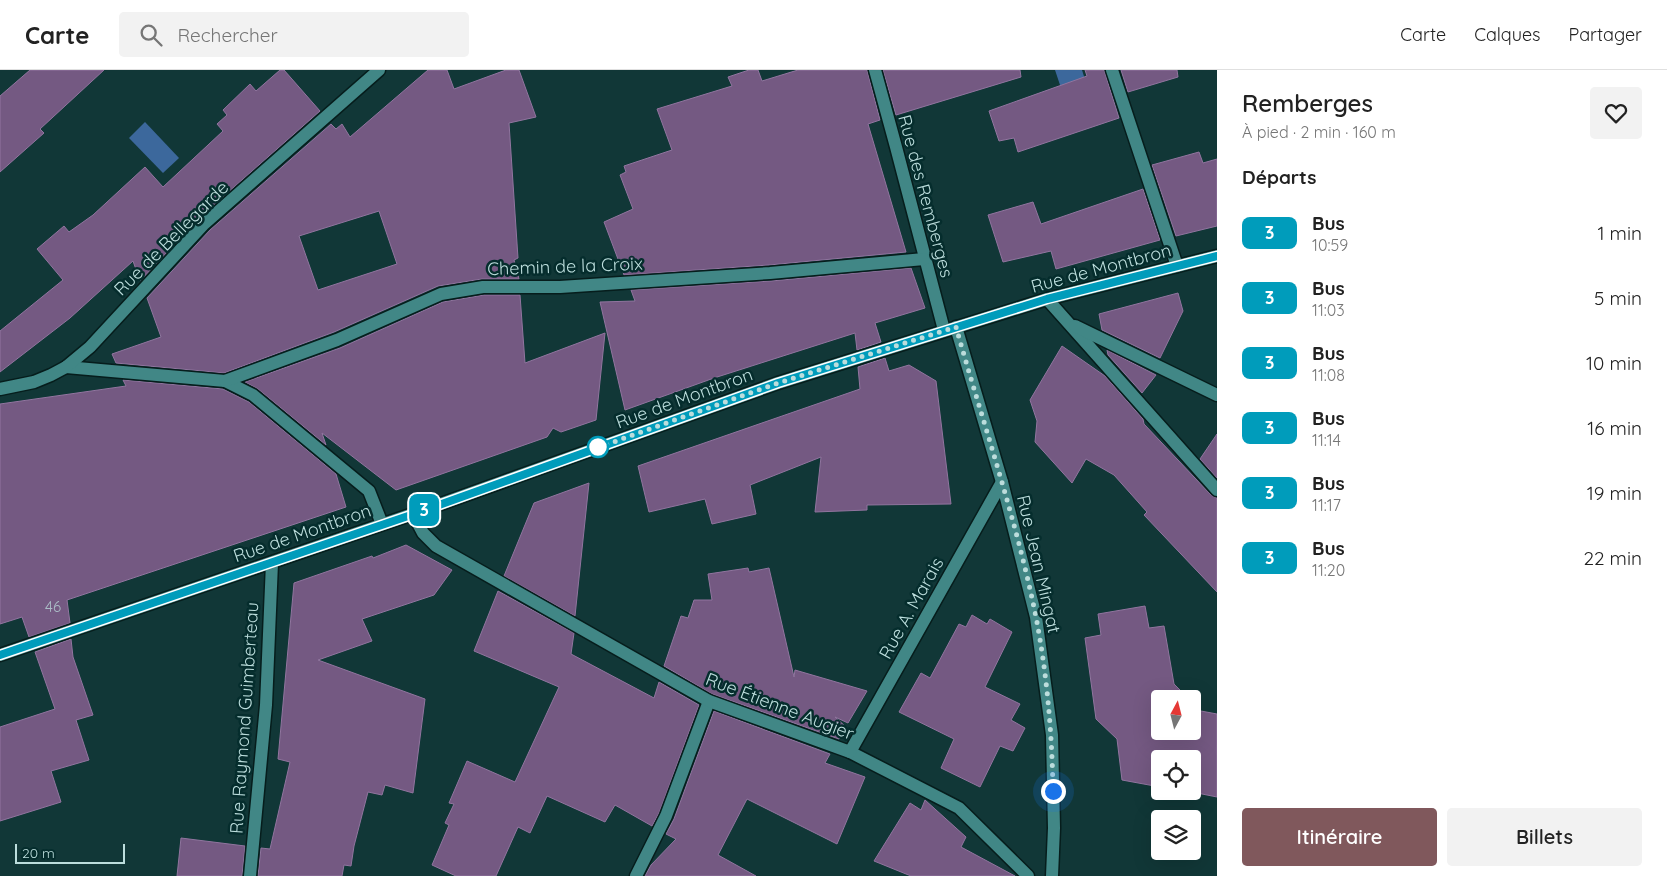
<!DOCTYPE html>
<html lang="fr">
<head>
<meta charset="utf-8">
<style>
  :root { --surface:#fff; --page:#f2f2f2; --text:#222; --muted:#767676; --line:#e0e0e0; --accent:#80585c }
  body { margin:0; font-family:Quicksand,sans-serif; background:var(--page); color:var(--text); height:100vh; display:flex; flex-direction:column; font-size:19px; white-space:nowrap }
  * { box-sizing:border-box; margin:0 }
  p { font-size:16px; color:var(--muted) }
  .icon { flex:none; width:28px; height:28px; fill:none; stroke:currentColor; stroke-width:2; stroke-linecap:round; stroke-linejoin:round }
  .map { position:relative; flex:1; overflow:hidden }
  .drawer { display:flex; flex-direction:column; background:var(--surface); width:450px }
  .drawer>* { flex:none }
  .badge { padding:0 10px; border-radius:8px; font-size:18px; line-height:32px }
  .needle { width:32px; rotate:7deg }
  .controls { position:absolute; left:1151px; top:620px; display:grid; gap:10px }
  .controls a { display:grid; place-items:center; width:50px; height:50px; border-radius:5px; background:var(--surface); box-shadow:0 5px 20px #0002; font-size:25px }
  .scale { position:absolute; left:15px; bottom:12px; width:110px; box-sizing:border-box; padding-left:5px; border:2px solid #bcdddc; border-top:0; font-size:14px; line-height:18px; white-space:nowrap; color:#bcdddc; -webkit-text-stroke:4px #052d2d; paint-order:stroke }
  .you { position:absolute; width:25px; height:25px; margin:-12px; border:4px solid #fff; border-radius:50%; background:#1a73e8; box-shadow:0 0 0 8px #1a73e833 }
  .map>.badge { position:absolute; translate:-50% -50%; box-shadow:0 0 0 2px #fff }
  h2 { padding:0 25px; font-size:19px; line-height:45px }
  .round { display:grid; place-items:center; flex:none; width:52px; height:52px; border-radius:5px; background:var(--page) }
  .headline { display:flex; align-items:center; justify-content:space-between; height:85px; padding:0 25px }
  h1 { font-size:24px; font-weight:600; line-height:38px }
  .action { display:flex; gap:10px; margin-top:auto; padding:10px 25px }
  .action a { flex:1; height:58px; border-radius:5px; background:var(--accent); color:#fff; font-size:20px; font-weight:600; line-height:58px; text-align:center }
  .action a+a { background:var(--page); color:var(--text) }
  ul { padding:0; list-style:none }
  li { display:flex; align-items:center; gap:15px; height:65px; padding:0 25px }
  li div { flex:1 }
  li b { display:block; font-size:19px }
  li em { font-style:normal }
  li .badge { min-width:55px; font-weight:700; text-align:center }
  header { display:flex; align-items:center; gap:30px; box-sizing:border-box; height:70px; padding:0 25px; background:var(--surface); border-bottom:1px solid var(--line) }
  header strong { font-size:24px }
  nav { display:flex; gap:28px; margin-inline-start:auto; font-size:18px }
  .search { width:350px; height:45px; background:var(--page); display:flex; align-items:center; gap:12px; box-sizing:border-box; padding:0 18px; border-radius:5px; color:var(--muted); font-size:19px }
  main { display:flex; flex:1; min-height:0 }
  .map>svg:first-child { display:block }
</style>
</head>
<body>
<header>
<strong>Carte</strong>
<div class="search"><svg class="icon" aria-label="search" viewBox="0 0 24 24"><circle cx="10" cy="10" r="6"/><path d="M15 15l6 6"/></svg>Rechercher</div>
<nav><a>Carte</a><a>Calques</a><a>Partager</a></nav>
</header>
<main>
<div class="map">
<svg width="1217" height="806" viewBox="0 0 1217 806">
  <rect width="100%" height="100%" fill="#113737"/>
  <g fill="#3c689c">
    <path d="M1055 0H1082L1088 19 1064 27Z"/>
    <path d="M145 52 179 88 163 103 129 68Z"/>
  </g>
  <g fill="#745982" stroke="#91759f" fill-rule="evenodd">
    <path d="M30 0H104L40 59 44 63 0 102V26Z"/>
    <path d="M280 0H284L320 41 199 148 140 211 133 191 70 248 0 302V261L63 210 37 179 64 156 69 162 93 145 145 97 163 117 223 61 217 54 227 45 223 40 250 14 256 21Z"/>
    <path d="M428 0H447L454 19 506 0H519L536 47 509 53 518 188 514 190 519 209H482L438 216 334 262 224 303 116 293 112 284 161 267 147 228 210 160 331 54 336 59 342 54 350 67ZM379 141 397 194 318 220 299 166Z"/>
    <path d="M749 0H758L762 11 798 0H867L880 50 868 54 906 182 769 195 624 205 604 152 633 139 620 105 626 102 624 96 672 80 657 39 732 16 728 7Z"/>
    <path d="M883 0H1020L1021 7 896 45Z"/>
    <path d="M1085 0H1104L1119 48 1018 82 1014 68 999 71 989 41 1087 6Z"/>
    <path d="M1121 0H1177L1178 7 1128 22Z"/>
    <path d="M1199 82 1203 93 1217 89V156L1176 166 1152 95Z"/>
    <path d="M1143 119 1160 170 1056 199 1051 181 1003 192 988 145 1033 132 1041 154Z"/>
    <path d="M911 198 925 238 875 253 881 272 857 280 855 263 714 308 625 340 600 232 635 231 631 220 771 211Z"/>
    <path d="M1178 223 1183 241 1160 288 1102 260 1099 244Z"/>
    <path d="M484 225H520L525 293 605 263 596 350 561 362 553 358 547 367 396 420 322 363 326 375 258 319 245 312 340 278 443 232Z"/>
    <path d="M1062 276 1105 306 1143 349 1144 354 1211 425 1217 428V522L1144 445 1147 442 1114 405 1086 389 1072 413 1035 372 1037 351 1030 330Z"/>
    <path d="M1107 280 1156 305 1142 323 1108 285Z"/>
    <path d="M885 288 889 301 909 295 936 311 951 434 867 435V440L815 442 821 387 750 415 756 444 712 454 705 429 649 442 638 396 860 319 858 297Z"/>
    <path d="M123 310 223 319 249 332 336 404 346 437 67 530 70 553 29 567 22 547 0 554V334L126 316Z"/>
    <path d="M1217 364V408L1200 389Z"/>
    <path d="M589 413 575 546 504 506 534 433Z"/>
    <path d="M406 475 452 500 434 525 362 549 372 571 318 590 425 629 413 723 385 715 382 725 368 722 354 776 351 796 344 795 342 806H258L261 778 270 779 290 692 278 689 294 513 372 486 373 488Z"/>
    <path d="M748 498 749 502 769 498 794 607 795 600 867 621 848 653 835 647 846 657 839 669 712 624 664 596 681 546 688 548 694 530H712L708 504Z"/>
    <path d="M498 521 574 563 571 584 654 628 659 612 699 635 659 743 652 756 615 735 605 752 547 726 530 763 518 757 496 806H456L432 795 449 755 445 753 454 734 449 733 467 691 515 712 559 617 474 581Z"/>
    <path d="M1145 536 1149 558 1164 556 1174 614 1189 629H1160V661H1192V633L1201 641 1217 644V727L1187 721H1192V689H1160V717L1122 710 1117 669 1096 649 1085 568 1101 565 1098 544Z"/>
    <path d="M972 545 987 554 990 549 1012 562 985 617 1020 634 1011 650 1025 658 1013 681 1000 676 980 717 941 698 954 669 899 642 921 603 930 608 959 554 966 557Z"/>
    <path d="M71 569 73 587 93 645 76 650 89 690 51 701 61 732 0 751V657L55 639 35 582Z"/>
    <path d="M714 641 830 684 825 693 865 707 837 774 747 729 718 785 756 806H645L651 795 676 769 666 764 674 749Z"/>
    <path d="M925 730 966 767 961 777 1015 806H911L874 791 910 733 921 740Z"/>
    <path d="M181 768 245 776 242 806H177Z"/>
  </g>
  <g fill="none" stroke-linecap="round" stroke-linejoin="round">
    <defs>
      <g id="lane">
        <path d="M1112 0 1177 196"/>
        <path d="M636 806 666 746 709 631"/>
      </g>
      <g id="street">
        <path d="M875 0 896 77 944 260"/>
        <path d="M1047 229 1217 420"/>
        <path d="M1075 256 1217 325"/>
        <path d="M956 257 1002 412 1036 547 1052 665 1054 758 1052 806"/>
        <path d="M66 297 225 311 253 325 369 421 382 454"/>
        <path d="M225 311 337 270 441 224 483 217H560L770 203 924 189"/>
        <path d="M0 319 34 312 51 305 66 297 90 277 204 154 379 0"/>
        <path d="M413 444 423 463 436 476 709 631 850 682 959 738 1028 806"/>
        <path d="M850 682 1002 412"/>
        <path d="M250 806 266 635 272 493"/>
      </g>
      <path id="secondary" d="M0 585 413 444 778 313 1047 229 1217 186"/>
    </defs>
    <use href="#lane" stroke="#061d1c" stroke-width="15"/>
    <use href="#street" stroke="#061d1c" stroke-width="15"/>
    <use href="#secondary" stroke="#061d1c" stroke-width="15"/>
    <use href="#lane" stroke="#418786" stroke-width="12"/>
    <use href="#street" stroke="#418786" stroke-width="12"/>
    <use href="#secondary" stroke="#418786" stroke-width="12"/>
  </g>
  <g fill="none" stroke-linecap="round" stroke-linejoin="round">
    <defs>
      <path id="line" d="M0 585 414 444 778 313 1047 229 1217 186"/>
    </defs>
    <use href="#line" stroke="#fff" stroke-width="11"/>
    <use href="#line" stroke="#009cbb" stroke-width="8"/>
    <path stroke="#bcdddc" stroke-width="5" stroke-dasharray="0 9" d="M598 377 594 379 778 313 956 257C983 353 1016 448 1036 547 1047 604 1052 663 1053 721"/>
  </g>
  <circle fill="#fff" stroke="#009cbb" stroke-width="2.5" cx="598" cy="377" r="10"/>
  <g text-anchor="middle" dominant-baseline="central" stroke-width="5" stroke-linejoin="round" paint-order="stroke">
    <g font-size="15" fill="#aabcc6">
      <text x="53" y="536">46</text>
    </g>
    <g font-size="18" fill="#bcdddc" stroke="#052d2d">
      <text transform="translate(926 126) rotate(75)">Rue des Remberges</text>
      <text transform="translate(171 168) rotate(-45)">Rue de Bellegarde</text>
      <text transform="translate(565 196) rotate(-2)">Chemin de la Croix</text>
      <text transform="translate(1101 198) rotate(-15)">Rue de Montbron</text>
      <text transform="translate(684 328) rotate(-20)">Rue de Montbron</text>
      <text transform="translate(302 463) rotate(-19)">Rue de Montbron</text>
      <text transform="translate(1039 494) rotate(77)">Rue Jean Mingat</text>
      <text transform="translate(911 538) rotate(-61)">Rue A. Marais</text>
      <text transform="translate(780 636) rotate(21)">Rue Étienne Augier</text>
      <text transform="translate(244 648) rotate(-86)">Rue Raymond Guimberteau</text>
    </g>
  </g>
</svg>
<div class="controls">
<a><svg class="needle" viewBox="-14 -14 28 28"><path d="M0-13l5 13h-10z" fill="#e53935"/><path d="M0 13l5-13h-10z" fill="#767676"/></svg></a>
<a><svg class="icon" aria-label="locate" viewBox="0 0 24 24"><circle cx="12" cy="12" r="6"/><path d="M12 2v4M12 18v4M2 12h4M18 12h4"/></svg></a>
<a><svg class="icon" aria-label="layers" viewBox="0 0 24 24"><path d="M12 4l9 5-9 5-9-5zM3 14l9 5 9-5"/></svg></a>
</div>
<div class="scale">20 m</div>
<div class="you" style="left:1053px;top:721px"></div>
<b class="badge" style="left:424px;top:440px;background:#009cbb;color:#fff">3</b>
</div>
<section class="drawer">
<div class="headline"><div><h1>Remberges</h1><p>À pied · 2 min · 160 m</p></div><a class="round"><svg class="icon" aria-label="heart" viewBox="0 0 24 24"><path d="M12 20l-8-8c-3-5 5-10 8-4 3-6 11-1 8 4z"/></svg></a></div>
<h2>Départs</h2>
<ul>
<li><span class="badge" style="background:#009cbb;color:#fff">3</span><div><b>Bus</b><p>10:59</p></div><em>1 min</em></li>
<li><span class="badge" style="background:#009cbb;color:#fff">3</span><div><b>Bus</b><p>11:03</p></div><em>5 min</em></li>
<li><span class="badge" style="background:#009cbb;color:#fff">3</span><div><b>Bus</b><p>11:08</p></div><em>10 min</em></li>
<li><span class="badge" style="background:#009cbb;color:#fff">3</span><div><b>Bus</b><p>11:14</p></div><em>16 min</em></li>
<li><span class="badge" style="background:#009cbb;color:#fff">3</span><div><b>Bus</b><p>11:17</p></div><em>19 min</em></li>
<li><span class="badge" style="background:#009cbb;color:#fff">3</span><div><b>Bus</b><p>11:20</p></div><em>22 min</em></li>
</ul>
<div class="action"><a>Itinéraire</a><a>Billets</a></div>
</section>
</main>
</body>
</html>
